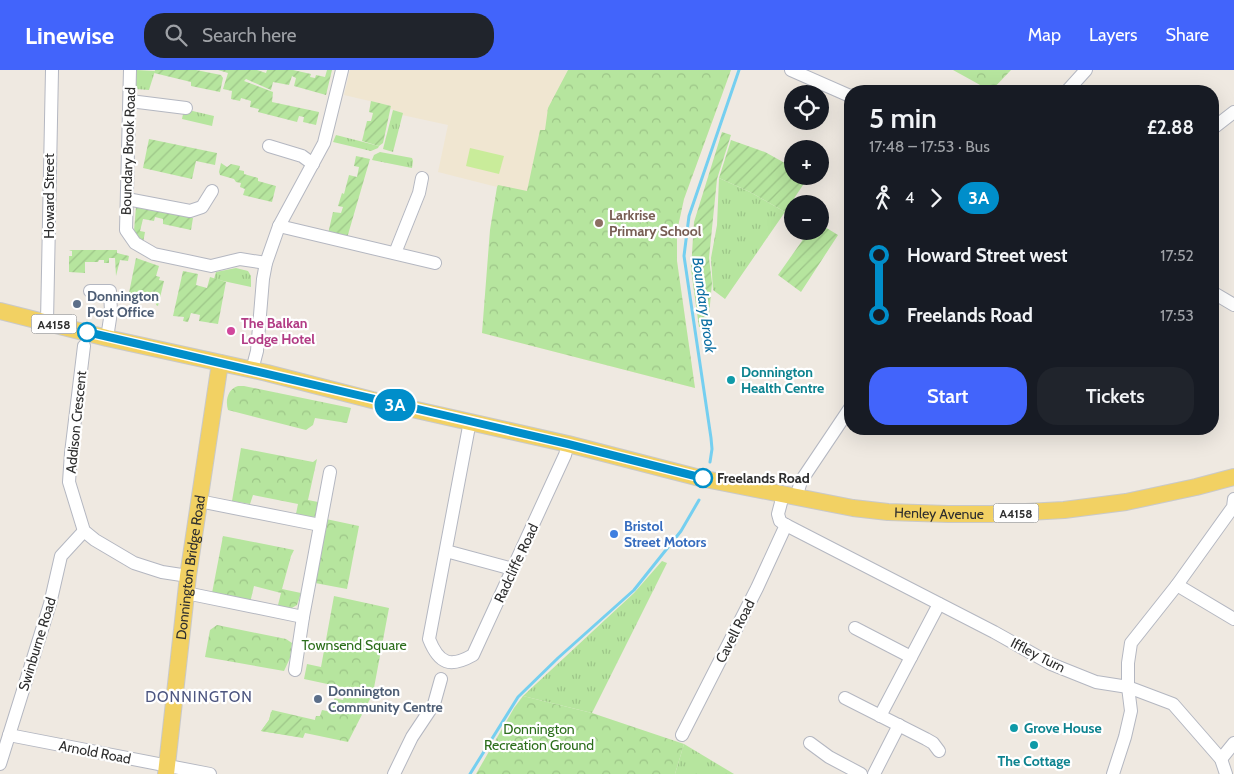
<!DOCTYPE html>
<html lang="en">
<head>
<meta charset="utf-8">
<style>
  :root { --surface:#171b24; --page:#20242c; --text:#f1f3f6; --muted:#9ea1a6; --accent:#4264fb }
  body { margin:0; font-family:Cabin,sans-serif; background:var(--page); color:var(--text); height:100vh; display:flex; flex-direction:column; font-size:19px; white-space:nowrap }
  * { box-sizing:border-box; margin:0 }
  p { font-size:16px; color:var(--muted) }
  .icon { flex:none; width:28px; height:28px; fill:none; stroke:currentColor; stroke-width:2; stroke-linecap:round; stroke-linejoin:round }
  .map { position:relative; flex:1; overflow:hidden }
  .side { position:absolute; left:844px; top:15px; width:375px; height:350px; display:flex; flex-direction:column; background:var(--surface); border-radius:20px; box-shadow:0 5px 20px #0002 }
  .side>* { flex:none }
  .badge { padding:0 10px; border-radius:16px; font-size:18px; line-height:32px }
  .buttons { position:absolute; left:784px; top:15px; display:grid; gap:10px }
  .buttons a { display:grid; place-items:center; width:45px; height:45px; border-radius:50%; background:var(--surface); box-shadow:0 5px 20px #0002; font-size:25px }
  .map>.badge { position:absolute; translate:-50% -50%; box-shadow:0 0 0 2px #fff }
  .legs { display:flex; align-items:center; gap:8px; height:55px; padding:0 25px; font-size:16px }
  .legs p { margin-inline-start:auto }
  .summary { display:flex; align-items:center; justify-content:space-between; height:85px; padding:0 25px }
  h1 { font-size:28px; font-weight:600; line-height:38px }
  .primary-button { display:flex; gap:10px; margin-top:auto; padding:10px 25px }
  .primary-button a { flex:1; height:58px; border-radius:20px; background:var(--accent); color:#fff; font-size:20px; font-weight:600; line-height:58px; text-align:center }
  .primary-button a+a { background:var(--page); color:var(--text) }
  ul { padding:0 25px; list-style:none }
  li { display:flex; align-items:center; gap:18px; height:60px; font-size:19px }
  li i { display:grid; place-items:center; width:8px; height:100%; margin:0 6px; background:currentColor }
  li i::after { content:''; width:12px; height:12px; margin:-6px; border:4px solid; border-radius:50%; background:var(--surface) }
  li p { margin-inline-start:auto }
  li:first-child i { background:linear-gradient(#0000 50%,currentColor 0) }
  li:last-child i { background:linear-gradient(currentColor 50%,#0000 0) }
  header { display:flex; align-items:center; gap:30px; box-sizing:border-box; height:70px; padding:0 25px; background:var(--accent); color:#fff }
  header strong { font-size:24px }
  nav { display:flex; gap:28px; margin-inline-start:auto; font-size:18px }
  .search { width:350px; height:45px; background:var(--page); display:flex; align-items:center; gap:12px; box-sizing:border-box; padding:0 18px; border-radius:20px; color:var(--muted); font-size:19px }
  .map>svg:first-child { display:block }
</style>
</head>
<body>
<header>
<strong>Linewise</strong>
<div class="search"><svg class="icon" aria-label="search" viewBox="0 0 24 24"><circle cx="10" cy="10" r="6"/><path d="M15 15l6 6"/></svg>Search here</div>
<nav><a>Map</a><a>Layers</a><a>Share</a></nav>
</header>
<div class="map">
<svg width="1234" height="704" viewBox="0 0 1234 704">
  <defs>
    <pattern id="grass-tufts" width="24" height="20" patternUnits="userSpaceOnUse" patternTransform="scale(1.25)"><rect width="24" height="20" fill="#b6e59e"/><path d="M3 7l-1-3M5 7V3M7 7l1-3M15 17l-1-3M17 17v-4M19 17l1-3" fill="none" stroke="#9dc588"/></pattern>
    <pattern id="park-crowns" width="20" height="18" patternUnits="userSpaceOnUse" patternTransform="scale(1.25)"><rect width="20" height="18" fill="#b6e59e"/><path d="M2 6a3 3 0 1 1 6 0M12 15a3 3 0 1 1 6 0" fill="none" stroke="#9dc588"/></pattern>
    <pattern id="garden-furrows" width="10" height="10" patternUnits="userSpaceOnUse" patternTransform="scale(1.25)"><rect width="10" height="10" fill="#b6e59e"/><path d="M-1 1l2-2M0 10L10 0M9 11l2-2" fill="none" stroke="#9dc588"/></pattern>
  </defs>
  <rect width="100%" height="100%" fill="#efe9e1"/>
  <path fill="#f0e6d1" d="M350 0H731L684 129 677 161V191L695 318 482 263 516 166 498 115 497 117 438 102 448 55 402 45V43L391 39V36L344 25Z"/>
  <g fill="url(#grass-tufts)">
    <path d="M136 0 155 1 149 20 136 19Z"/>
    <path d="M184 39 214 46 212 56 182 49Z"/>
    <path d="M393 40 403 43 393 82 383 79Z"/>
    <path d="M336 65 379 76 378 78 371 81 333 72Z"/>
    <path d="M380 82 412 88 413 91 412 98 372 90 374 85Z"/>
    <path d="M719 108 750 122 785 142 725 229 713 220 711 188 717 155Z"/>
    <path d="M236 198 248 201 251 206V217L214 209 216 202Z"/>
    <path d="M662 491 667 493 592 643 523 626 634 523Z"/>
    <path d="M684 674 734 704H675Z"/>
  </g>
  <g fill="url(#park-crowns)">
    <path d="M568 0H731L684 129 677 161V191L695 318 482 263 490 160 497 117 498 115 527 121 540 60H545L548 38Z"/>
    <path d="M953 0H1011L991 21Z"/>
    <path d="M238 316H244L351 338 347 353 315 348 313 355 306 360 228 340C225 330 228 319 238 316Z"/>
    <path d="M241 378 313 392 317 389 308 430 318 432 319 438 317 445 313 448H299L296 444 298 434 253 425 250 434 232 431Z"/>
    <path d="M326 449 359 456 347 519 315 513Z"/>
    <path d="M223 466 294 480 291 486 282 519 301 523 297 535 290 539H277L281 523 254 516 250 533 212 523Z"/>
    <path d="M334 526 389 538 373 623 348 672 305 663 303 668 261 661 269 650 272 640 315 650 316 646H320L322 640 327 641 330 631 334 632V628L343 630 346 618 304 609 307 594 321 597Z"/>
    <path d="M217 555 286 569 292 573 290 588 284 601 205 587 210 560Z"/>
    <path d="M523 626 592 643 684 674 675 704H476L514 638Z"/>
  </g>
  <g fill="url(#garden-furrows)">
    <path d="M155 0H196L221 5 223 8 220 22 191 16V12L154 3Z"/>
    <path d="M218 0H257L266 3 267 0H293L311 4 310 7 315 8 316 5 325 7 327 0H332L326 25 294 16 296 8 292 6 289 15 273 12 271 20 246 9 244 11 273 22 272 32 319 42 316 55 303 52 304 47 299 46 297 52 258 42 259 39 250 37 251 31 241 28 240 31 231 29 232 21 223 19 228 3Z"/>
    <path d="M371 31 391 36 383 73 379 76 362 71 367 51H371L373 43 369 42Z"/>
    <path d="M722 62 731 65 717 109 709 188 712 213 708 256 699 257 691 199 694 152Z"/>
    <path d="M149 69 217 83 215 95 196 91 192 109 143 98Z"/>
    <path d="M731 70 765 82 792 97V106H809L785 142 750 122 719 108Z"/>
    <path d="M356 86 370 89 347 168 328 164 333 142 341 143 343 137 338 136 342 123 344 124 349 105 357 107 359 97 354 96Z"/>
    <path d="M221 93 227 97 231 94 240 96 239 100 244 101V104L258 108V111L276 116 272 132 243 125 245 119 240 117 241 113 236 112 234 109 220 105 219 102Z"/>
    <path d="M136 137 193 148 191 160 163 154V149L155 147 154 151 143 149 140 161 145 162 143 173 134 161Z"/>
    <path d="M820 154 838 165 801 222 778 205 809 161H820Z"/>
    <path d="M69 180H117V183L129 186 128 191 120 190 116 206 115 188H109V193H104V190H99L98 192H85V203L69 202V186H72V181Z"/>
    <path d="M136 188 159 196 156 206 160 207 159 210 164 211 158 236 156 235 158 226 149 224 147 232 142 230 141 232 128 228Z"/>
    <path d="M183 201 198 204 196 215 207 218 210 207 226 212 218 254 199 251 200 245 191 243 188 252 183 251 184 247 173 246Z"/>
    <path d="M271 642 304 649 299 667 261 661 269 650Z"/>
  </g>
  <path fill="#c9ec9a" d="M470 78 504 86 499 104 466 96Z"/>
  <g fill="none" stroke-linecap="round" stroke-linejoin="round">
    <g stroke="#75cff0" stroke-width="3">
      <path d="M710 392 712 379 711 368 684 186 689 146 739 0"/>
      <path d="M470 704 518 627 558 588 634 520 681 461 699 430"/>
    </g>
    <defs>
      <g id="minor">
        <path d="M130 0 126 160 135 173 154 184 211 196 240 189 266 193"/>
        <path d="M791 0 850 26"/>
        <path d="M1067 21 1086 0"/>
        <path d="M130 31 186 38"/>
        <path d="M1212 59 1234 42"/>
        <path d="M269 76 302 86 313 94"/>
        <path d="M127 129 190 141 202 137 212 121"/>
        <path d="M279 156 435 193"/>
        <path d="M395 183 419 123 422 108"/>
        <path d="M90 221H110L111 242 107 268"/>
        <path d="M1212 222 1234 235"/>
        <path d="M47 252 52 0"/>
        <path d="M84 276 71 383 69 412 84 461 95 470 134 493 162 502 188 506"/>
        <path d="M252 300 257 281 263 209 266 193 279 156 324 73 342 0"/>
        <path d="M470 351 429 569C439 594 450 598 473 585L565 385 568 374"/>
        <path d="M783 425 778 444 780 451 784 454 994 562 1051 594 1096 612 1128 617 1173 634 1221 689 1226 704"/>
        <path d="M796 428 801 411 850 338"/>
        <path d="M199 431 320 455"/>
        <path d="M446 481 513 499"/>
        <path d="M1177 515 1234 549"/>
        <path d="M186 523 303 547"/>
        <path d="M855 558 911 587"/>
        <path d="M295 600 303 547 330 402"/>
        <path d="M845 628 926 669 933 673 939 681"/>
        <path d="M880 646 939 534"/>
        <path d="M9 665 210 704"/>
        <path d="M682 665 757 518 786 455"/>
        <path d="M810 673 829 687 861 704"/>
        <path d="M1221 689 1234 673"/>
        <path d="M0 694 50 534 61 486 84 461"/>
        <path d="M394 704 412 667 434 634 441 609"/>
        <path d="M874 704 899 655"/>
        <path d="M1113 704 1125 667 1131 641 1128 617V593L1131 573 1177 515 1233 437 1234 429"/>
      </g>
      <g id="major">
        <path id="s1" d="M0 241 107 268 267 303 372 330 568 374 700 408 853 438 888 442 948 444H991L1064 440 1126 432 1196 417 1234 407"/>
        <path id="s2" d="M166 704 188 506 220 293"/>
      </g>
    </defs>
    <use href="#minor" stroke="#b4b7c1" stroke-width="14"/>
    <use href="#major" stroke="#c9c9c9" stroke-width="18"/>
    <use href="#minor" stroke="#fff" stroke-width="12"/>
    <use href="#major" stroke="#f2d163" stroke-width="16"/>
  </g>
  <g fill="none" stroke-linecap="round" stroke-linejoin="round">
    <defs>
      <path id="line-1" d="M87 262 568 374 703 408"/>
    </defs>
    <use href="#line-1" stroke="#fff" stroke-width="11"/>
    <use href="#line-1" stroke="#008eca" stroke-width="8"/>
  </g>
  <circle fill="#8d6e63" stroke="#fff" stroke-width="2" cx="599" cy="153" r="5"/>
  <g fill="#5c6f8a" stroke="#fff" stroke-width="2">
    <circle cx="77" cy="234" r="5"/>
    <circle cx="318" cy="629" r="5"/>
  </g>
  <circle fill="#d1479c" stroke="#fff" stroke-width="2" cx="231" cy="261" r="5"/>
  <g fill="#fff" stroke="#008eca" stroke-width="2.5">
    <circle cx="87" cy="262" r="9"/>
    <circle cx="703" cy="408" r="9"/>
  </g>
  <g fill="#0f9aa8" stroke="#fff" stroke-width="2">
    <circle cx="731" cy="310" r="5"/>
    <circle cx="1014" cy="658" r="5"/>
    <circle cx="1034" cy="675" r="5"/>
  </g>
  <circle fill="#3f7fe0" stroke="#fff" stroke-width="2" cx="614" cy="464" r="5"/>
  <g text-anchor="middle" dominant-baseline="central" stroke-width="4.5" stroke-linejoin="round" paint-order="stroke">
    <g fill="#fff" stroke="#6d6d6d" stroke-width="1">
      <rect x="31.5" y="244.5" width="45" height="19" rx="4"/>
      <rect x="993.5" y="433.5" width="45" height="19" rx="4"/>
    </g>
    <g font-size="12" font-weight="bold" fill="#2e2e2e">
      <text x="54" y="254">A4158</text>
      <text x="1016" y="443">A4158</text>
    </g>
    <g font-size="14" fill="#2e2e2e" stroke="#fff">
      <text transform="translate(128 81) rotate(-88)">Boundary Brook Road</text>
      <text transform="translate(49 126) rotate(-90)">Howard Street</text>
      <text transform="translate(76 352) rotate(-84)">Addison Crescent</text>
      <text stroke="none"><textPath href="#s1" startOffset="962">Henley Avenue</textPath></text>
      <text transform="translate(516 493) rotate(-65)">Radcliffe Road</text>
      <text stroke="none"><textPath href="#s2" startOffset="208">Donnington Bridge Road</textPath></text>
      <text transform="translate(735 561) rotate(-63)">Cavell Road</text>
      <text transform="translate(37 574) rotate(-73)">Swinburne Road</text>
      <text transform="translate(1038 585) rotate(27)">Iffley Turn</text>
      <text transform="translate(95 682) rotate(11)">Arnold Road</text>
    </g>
    <g font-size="14" font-weight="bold" fill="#785e54" stroke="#fff" text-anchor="start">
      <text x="609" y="145">Larkrise<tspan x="609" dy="16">Primary School</tspan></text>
    </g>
    <g font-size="14" font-weight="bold" fill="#4e5e75" stroke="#fff" text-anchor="start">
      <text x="87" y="226">Donnington<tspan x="87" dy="16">Post Office</tspan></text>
      <text x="328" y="621">Donnington<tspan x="328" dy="16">Community Centre</tspan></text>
    </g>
    <g font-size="14" font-weight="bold" fill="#b23c85" stroke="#fff" text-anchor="start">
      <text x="241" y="253">The Balkan<tspan x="241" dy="16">Lodge Hotel</tspan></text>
    </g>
    <g font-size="14" font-weight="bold" fill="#0d838f" stroke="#fff" text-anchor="start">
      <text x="741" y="302">Donnington<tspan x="741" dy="16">Health Centre</tspan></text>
      <text x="1024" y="658">Grove House</text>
      <text x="1034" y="691" text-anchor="middle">The Cottage</text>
    </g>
    <g font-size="14" font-weight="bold" fill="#2e2e2e" stroke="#fff" text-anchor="start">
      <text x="717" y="408">Freelands Road</text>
    </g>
    <g font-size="14" font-weight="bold" fill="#366cbe" stroke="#fff" text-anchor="start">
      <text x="624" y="456">Bristol<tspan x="624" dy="16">Street Motors</tspan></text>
    </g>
    <g font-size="14" fill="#2c6e1b" stroke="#fff">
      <text x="354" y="575">Townsend Square</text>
      <text x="539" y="659">Donnington<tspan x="539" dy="16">Recreation Ground</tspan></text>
    </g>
    <g font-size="15" font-style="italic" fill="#0d6fa3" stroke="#fff">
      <text transform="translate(704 235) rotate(82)">Boundary Brook</text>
    </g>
    <g font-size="15" letter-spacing="1" fill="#4d5680" stroke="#fff">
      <text x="199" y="627">DONNINGTON</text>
    </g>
  </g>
</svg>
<div class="buttons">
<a><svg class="icon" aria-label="locate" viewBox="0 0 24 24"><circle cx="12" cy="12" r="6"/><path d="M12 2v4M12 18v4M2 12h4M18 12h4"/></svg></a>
<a>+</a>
<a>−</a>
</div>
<b class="badge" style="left:395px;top:335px;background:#008eca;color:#fff">3A</b>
<section class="side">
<div class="summary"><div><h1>5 min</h1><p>17:48 – 17:53 · Bus</p></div><b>£2.88</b></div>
<div class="legs"><svg class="icon" aria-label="walk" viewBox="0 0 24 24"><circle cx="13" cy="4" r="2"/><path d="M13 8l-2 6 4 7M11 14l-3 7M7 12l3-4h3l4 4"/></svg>4<svg class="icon" aria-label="forward" viewBox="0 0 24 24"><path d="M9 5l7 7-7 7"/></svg><b class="badge" style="background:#008eca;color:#fff">3A</b></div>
<ul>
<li><i style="color:#008eca"></i><b>Howard Street west</b><p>17:52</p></li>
<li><i style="color:#008eca"></i><b>Freelands Road</b><p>17:53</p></li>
</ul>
<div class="primary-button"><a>Start</a><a>Tickets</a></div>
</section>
</div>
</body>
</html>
